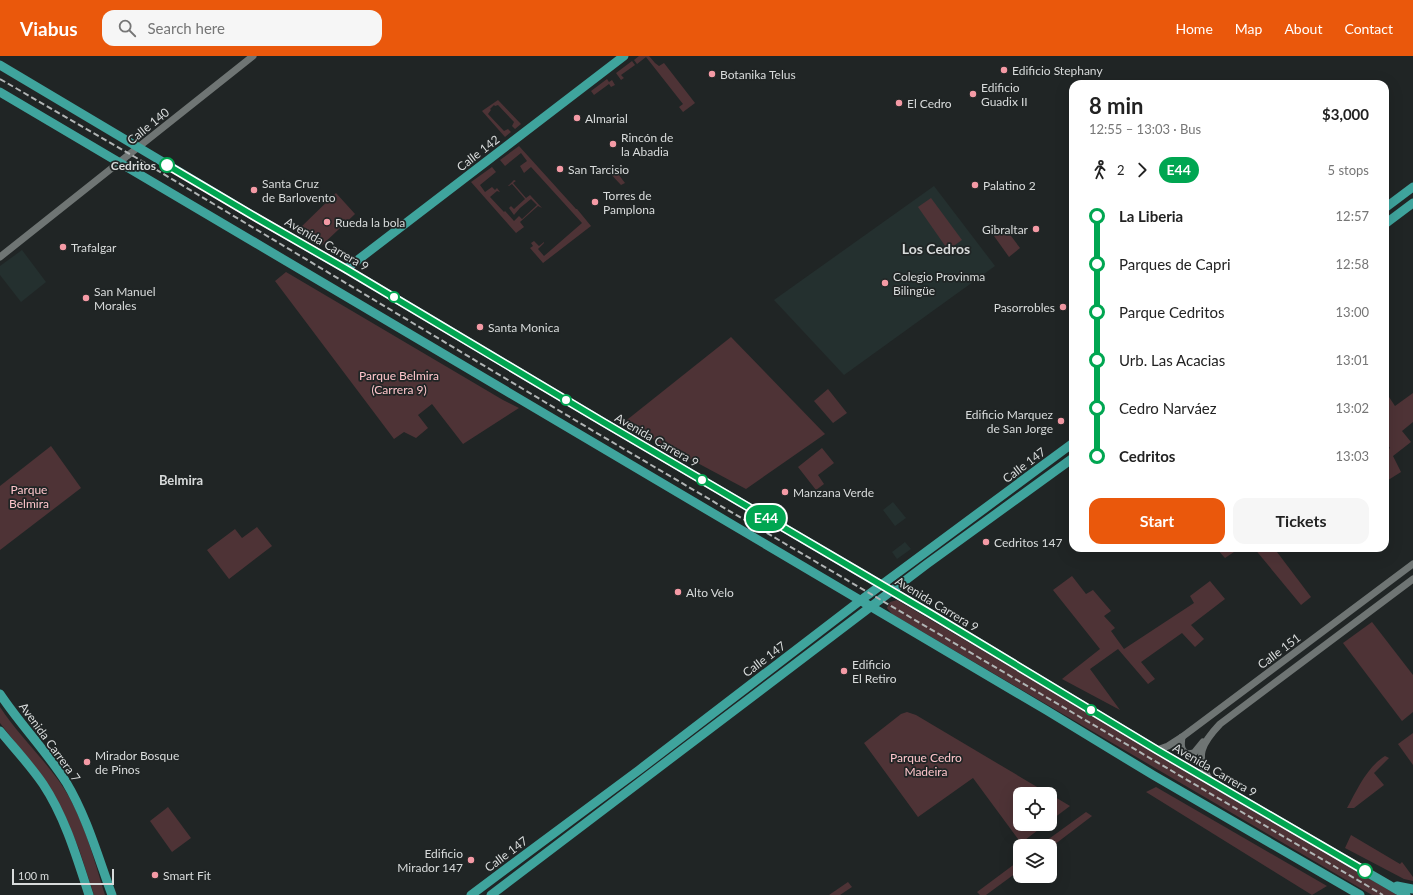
<!DOCTYPE html>
<html lang="en">
<head>
<meta charset="utf-8">
<style>
  :root { --surface:#fff; --page:#f6f6f6; --text:#222; --muted:#767676; --accent:#ea580c }
  body { margin:0; font-family:Lato,sans-serif; background:var(--page); color:var(--text); height:100vh; display:flex; flex-direction:column; font-size:15px; white-space:nowrap }
  * { box-sizing:border-box; margin:0 }
  p { font-size:13px; color:var(--muted) }
  .icon { flex:none; width:22px; height:22px; fill:none; stroke:currentColor; stroke-width:2; stroke-linecap:round; stroke-linejoin:round }
  .map { position:relative; flex:1; overflow:hidden }
  .details { position:absolute; left:1069px; top:24px; width:320px; height:472px; display:flex; flex-direction:column; background:var(--surface); border-radius:12px; box-shadow:0 4px 16px #0002 }
  .details>* { flex:none }
  .badge { padding:0 8px; border-radius:13px; font-size:14px; line-height:26px }
  .buttons { position:absolute; left:1013px; top:731px; display:grid; gap:8px }
  .buttons a { display:grid; place-items:center; width:44px; height:44px; border-radius:8px; background:var(--surface); box-shadow:0 4px 16px #0002; font-size:20px }
  .scale { position:absolute; left:12px; bottom:10px; width:102px; box-sizing:border-box; padding-left:4px; border:2px solid #d8dbdb; border-top:0; font-size:11px; line-height:14px; white-space:nowrap; color:#d8dbdb; -webkit-text-stroke:3px #202525; paint-order:stroke }
  .map>.badge { position:absolute; translate:-50% -50%; box-shadow:0 0 0 2px #fff }
  .legs { display:flex; align-items:center; gap:6px; height:44px; padding:0 20px; font-size:13px }
  .legs p { margin-inline-start:auto }
  .head { display:flex; align-items:center; justify-content:space-between; height:68px; padding:0 20px }
  h1 { font-size:22px; font-weight:700; line-height:30px }
  .cta { display:flex; gap:8px; margin-top:auto; padding:8px 20px }
  .cta a { flex:1; height:46px; border-radius:12px; background:var(--accent); color:#fff; font-size:16px; font-weight:700; line-height:46px; text-align:center }
  .cta a+a { background:var(--page); color:var(--text) }
  ul { padding:0 20px; list-style:none }
  li { display:flex; align-items:center; gap:14px; height:48px; font-size:15px }
  li i { display:grid; place-items:center; width:6px; height:100%; margin:0 5px; background:currentColor }
  li i::after { content:''; width:10px; height:10px; margin:-5px; border:3px solid; border-radius:50%; background:var(--surface) }
  li p { margin-inline-start:auto }
  li:first-child i { background:linear-gradient(#0000 50%,currentColor 0) }
  li:last-child i { background:linear-gradient(currentColor 50%,#0000 0) }
  header { display:flex; align-items:center; gap:24px; box-sizing:border-box; height:56px; padding:0 20px; background:var(--accent); color:#fff }
  header strong { font-size:19px }
  nav { display:flex; gap:22px; margin-inline-start:auto; font-size:14px }
  .search { width:280px; height:36px; background:var(--page); display:flex; align-items:center; gap:10px; box-sizing:border-box; padding:0 14px; border-radius:12px; color:var(--muted); font-size:15px }
  .map>svg:first-child { display:block }
</style>
</head>
<body>
<header>
<strong>Viabus</strong>
<div class="search"><svg class="icon" aria-label="search" viewBox="0 0 24 24"><circle cx="10" cy="10" r="6"/><path d="M15 15l6 6"/></svg>Search here</div>
<nav><a>Home</a><a>Map</a><a>About</a><a>Contact</a></nav>
</header>
<div class="map">
<svg width="1413" height="839" viewBox="0 0 1413 839">
  <rect width="100%" height="100%" fill="#202525"/>
  <g fill="#24302f">
    <path d="M934 130 995 210 844 319 774 244Z"/>
    <path d="M22 194 46 226 21 246 0 219V210Z"/>
    <path d="M893 446 906 462 895 470 883 454Z"/>
    <path d="M905 486 911 493 897 503 892 496Z"/>
  </g>
  <g fill="#4e3336">
    <path d="M639 0H649L655 7 659 10 664 7 695 47 683 56 679 51 683 48 646 1 637 8 634 4Z"/>
    <path d="M632 5 635 9 621 19 624 22 621 24 616 17Z"/>
    <path d="M607 23 609 26 612 24 615 29 611 31 609 28 594 39 591 35Z"/>
    <path d="M498 44 521 68 515 73 512 70 514 66 498 49 495 50 494 49 490 53 491 54 488 58 504 75 508 73 511 76 505 81 482 55Z"/>
    <path d="M519 90 576 153H577L591 170 543 207 530 192 533 190 531 187 534 185 539 190 544 186V187L538 193 544 200 582 167 531 111 524 117 520 110 527 105 521 97 505 110 500 104Z"/>
    <path d="M612 110 625 127 621 129 606 113Z"/>
    <path d="M492 111 496 116 480 129 485 136 492 131 495 134 497 132 500 136 497 135 490 141 504 156 505 155 514 165 519 160 522 163 537 149 531 143 520 152 514 159 509 152 511 150 506 145 514 153 525 143 512 128 509 130H508L514 124 516 125 513 127 526 142 530 139 542 152 538 150 520 166 524 171 516 177 471 126Z"/>
    <path d="M336 137 355 158 321 190 299 173Z"/>
    <path d="M931 142 962 184 948 194 918 151Z"/>
    <path d="M1005 172 1020 192 1009 201 994 180Z"/>
    <path d="M286 216 503 344 519 352 463 388 432 348 418 359 428 372 416 382 404 376 394 383 275 225Z"/>
    <path d="M731 281 825 378 746 433 623 367Z"/>
    <path d="M828 333 847 357 833 367 814 345Z"/>
    <path d="M1385 335 1395 350 1413 337V366L1402 375 1411 386 1393 400 1401 416 1385 426V395L1390 392 1385 386Z"/>
    <path d="M51 390 81 432 0 494V430Z"/>
    <path d="M822 392 834 407 818 419 824 428 816 434 798 411Z"/>
    <path d="M257 471 272 490 229 523 207 494 235 473 242 482Z"/>
    <path d="M1216 492H1240L1225 502Z"/>
    <path d="M1254 492H1274L1311 541 1301 549Z"/>
    <path d="M1072 520 1086 538 1093 534 1111 555 1104 560 1115 572 1111 575 1124 593 1194 547 1190 540 1210 525 1225 543 1191 569 1204 583 1195 591 1182 577 1141 606 1155 623 1148 628 1118 593 1090 613 1120 654 1062 623 1100 593 1053 534Z"/>
    <path d="M897 544 1397 839H1372L892 558 887 552 890 546Z"/>
    <path d="M1372 566 1413 619V656L1402 665 1343 587Z"/>
    <path d="M0 651C17 677 41 700 59 725 83 759 93 800 105 839H94L79 793 65 760 25 699 0 667Z"/>
    <path d="M907 656 916 659 1049 738H1020V768H1046L1021 787 973 722 918 761 864 687 901 658Z"/>
    <path d="M1413 677V709L1398 688Z"/>
    <path d="M1385 700 1389 702 1374 717 1384 729 1354 752H1347C1357 734 1367 711 1385 700Z"/>
    <path d="M1156 731 1327 830 1312 839 1146 736Z"/>
    <path d="M1050 738 1070 750 1050 765Z"/>
    <path d="M168 751 191 782 172 796 150 765Z"/>
    <path d="M1086 756 1092 760 1050 792V790H1039Z"/>
    <path d="M1351 779 1400 808 1402 806 1413 821V825L1404 823 1345 792Z"/>
    <path d="M1020 804V814L986 839H980L977 836Z"/>
    <path d="M848 826 852 831 840 839H829Z"/>
  </g>
  <g fill="none" stroke-linecap="round" stroke-linejoin="round">
    <g stroke="#6f7574" stroke-width="7">
      <path d="M0 201 253 0"/>
      <path d="M1182 681C1181 688 1180 695 1188 698L1194 697 1203 686"/>
      <path d="M1157 694 1168 690 1182 681 1413 508"/>
      <path d="M1210 724C1194 700 1202 687 1220 668L1413 523"/>
    </g>
    <g stroke="#3fa49d" stroke-width="9">
      <path d="M0 9 257 162 346 213 603 366 931 558 1157 694 1406 839"/>
      <path d="M0 36 1046 654 1153 719 1360 839"/>
      <path d="M1385 152 1413 131"/>
      <path d="M1385 168 1413 147"/>
      <path d="M346 213 624 0"/>
      <path d="M0 638C20 668 46 695 66 726 87 761 98 801 112 839"/>
      <path d="M0 675C14 692 30 709 43 728 65 761 77 802 89 839"/>
      <path d="M1397 830 1413 833"/>
      <path d="M471 839 639 714 861 544 1073 387"/>
      <path d="M491 839 927 508 1073 402"/>
    </g>
    <path stroke="#b1b5b5" stroke-width="2" stroke-dasharray="6 3" stroke-linecap="butt" d="M0 23 135 101 595 376 1383 839"/>
  </g>
  <g fill="none" stroke-linecap="round" stroke-linejoin="round">
    <defs>
      <path id="line-1" d="M167 109 257 162 346 213 603 366 931 558 1157 694 1365 815"/>
    </defs>
    <use href="#line-1" stroke="#fff" stroke-width="9"/>
    <use href="#line-1" stroke="#00a651" stroke-width="6"/>
  </g>
  <g fill="#f49aa5" stroke="#202525" stroke-width="1.5">
    <circle cx="1004" cy="14" r="4"/>
    <circle cx="712" cy="18" r="4"/>
    <circle cx="973" cy="38" r="4"/>
    <circle cx="899" cy="47" r="4"/>
    <circle cx="577" cy="62" r="4"/>
    <circle cx="613" cy="88" r="4"/>
    <circle cx="560" cy="113" r="4"/>
    <circle cx="975" cy="129" r="4"/>
    <circle cx="254" cy="134" r="4"/>
    <circle cx="595" cy="146" r="4"/>
    <circle cx="327" cy="166" r="4"/>
    <circle cx="1036" cy="173" r="4"/>
    <circle cx="63" cy="191" r="4"/>
    <circle cx="885" cy="227" r="4"/>
    <circle cx="86" cy="242" r="4"/>
    <circle cx="1063" cy="251" r="4"/>
    <circle cx="480" cy="271" r="4"/>
    <circle cx="1061" cy="365" r="4"/>
    <circle cx="785" cy="436" r="4"/>
    <circle cx="986" cy="486" r="4"/>
    <circle cx="678" cy="536" r="4"/>
    <circle cx="844" cy="615" r="4"/>
    <circle cx="87" cy="706" r="4"/>
    <circle cx="471" cy="804" r="4"/>
    <circle cx="155" cy="819" r="4"/>
  </g>
  <g fill="#fff" stroke="#00a651" stroke-width="2">
    <circle cx="167" cy="109" r="7"/>
    <circle cx="394" cy="241" r="5"/>
    <circle cx="566" cy="344" r="5"/>
    <circle cx="702" cy="424" r="5"/>
    <circle cx="1091" cy="654" r="5"/>
    <circle cx="1365" cy="815" r="7"/>
  </g>
  <g text-anchor="middle" dominant-baseline="central" stroke-width="3.5" stroke-linejoin="round" paint-order="stroke">
    <g font-size="12" fill="#d8dbdb" stroke="#202525" text-anchor="start">
      <text x="1012" y="14">Edificio Stephany</text>
      <text x="720" y="18">Botanika Telus</text>
      <text x="981" y="31">Edificio<tspan x="981" dy="14">Guadix II</tspan></text>
      <text x="907" y="47">El Cedro</text>
      <text x="585" y="62">Almarial</text>
      <text x="621" y="81">Rincón de<tspan x="621" dy="14">la Abadia</tspan></text>
      <text x="568" y="113">San Tarcisio</text>
      <text x="262" y="127">Santa Cruz<tspan x="262" dy="14">de Barlovento</tspan></text>
      <text x="983" y="129">Palatino 2</text>
      <text x="603" y="139">Torres de<tspan x="603" dy="14">Pamplona</tspan></text>
      <text x="335" y="166">Rueda la bola</text>
      <text x="1028" y="173" text-anchor="end">Gibraltar</text>
      <text x="71" y="191">Trafalgar</text>
      <text x="893" y="220">Colegio Provinma<tspan x="893" dy="14">Bilingüe</tspan></text>
      <text x="94" y="235">San Manuel<tspan x="94" dy="14">Morales</tspan></text>
      <text x="1055" y="251" text-anchor="end">Pasorrobles</text>
      <text x="488" y="271">Santa Monica</text>
      <text x="1053" y="358" text-anchor="end">Edificio Marquez<tspan x="1053" dy="14">de San Jorge</tspan></text>
      <text x="793" y="436">Manzana Verde</text>
      <text x="994" y="486">Cedritos 147</text>
      <text x="686" y="536">Alto Velo</text>
      <text x="852" y="608">Edificio<tspan x="852" dy="14">El Retiro</tspan></text>
      <text x="95" y="699">Mirador Bosque<tspan x="95" dy="14">de Pinos</tspan></text>
      <text x="463" y="797" text-anchor="end">Edificio<tspan x="463" dy="14">Mirador 147</tspan></text>
      <text x="163" y="819">Smart Fit</text>
    </g>
    <g font-size="12" fill="#d8dbdb" stroke="#202525">
      <text transform="translate(148 70) rotate(-39)">Calle 140</text>
      <text transform="translate(478 97) rotate(-38)">Calle 142</text>
      <text transform="translate(327 188) rotate(30)">Avenida Carrera 9</text>
      <text transform="translate(657 384) rotate(30)">Avenida Carrera 9</text>
      <text transform="translate(1024 409) rotate(-37)">Calle 147</text>
      <text transform="translate(937 548) rotate(31)">Avenida Carrera 9</text>
      <text transform="translate(1279 595) rotate(-37)">Calle 151</text>
      <text transform="translate(764 603) rotate(-37)">Calle 147</text>
      <text transform="translate(50 686) rotate(54)">Avenida Carrera 7</text>
      <text transform="translate(1215 714) rotate(30)">Avenida Carrera 9</text>
      <text transform="translate(506 798) rotate(-37)">Calle 147</text>
    </g>
    <g font-size="12" font-weight="bold" fill="#d8dbdb" stroke="#202525" text-anchor="end">
      <text x="156" y="109">Cedritos</text>
    </g>
    <g font-size="12" fill="#fec5cb" stroke="#202525">
      <text x="399" y="319">Parque Belmira<tspan x="399" dy="14">(Carrera 9)</tspan></text>
      <text x="29" y="433">Parque<tspan x="29" dy="14">Belmira</tspan></text>
      <text x="926" y="701">Parque Cedro<tspan x="926" dy="14">Madeira</tspan></text>
    </g>
    <g font-size="13" font-weight="bold" fill="#d8dbdb" stroke="#202525">
      <text x="181" y="424">Belmira</text>
    </g>
    <g font-size="14" font-weight="bold" fill="#d8dbdb" stroke="#202525">
      <text x="936" y="192">Los Cedros</text>
    </g>
  </g>
</svg>
<div class="buttons">
<a><svg class="icon" aria-label="locate" viewBox="0 0 24 24"><circle cx="12" cy="12" r="6"/><path d="M12 2v4M12 18v4M2 12h4M18 12h4"/></svg></a>
<a><svg class="icon" aria-label="layers" viewBox="0 0 24 24"><path d="M12 4l9 5-9 5-9-5zM3 14l9 5 9-5"/></svg></a>
</div>
<div class="scale">100 m</div>
<b class="badge" style="left:766px;top:462px;background:#00a651;color:#fff">E44</b>
<section class="details">
<div class="head"><div><h1>8 min</h1><p>12:55 – 13:03 · Bus</p></div><b>$3,000</b></div>
<div class="legs"><svg class="icon" aria-label="walk" viewBox="0 0 24 24"><circle cx="13" cy="4" r="2"/><path d="M13 8l-2 6 4 7M11 14l-3 7M7 12l3-4h3l4 4"/></svg>2<svg class="icon" aria-label="forward" viewBox="0 0 24 24"><path d="M9 5l7 7-7 7"/></svg><b class="badge" style="background:#00a651;color:#fff">E44</b><p>5 stops</p></div>
<ul>
<li><i style="color:#00a651"></i><b>La Liberia</b><p>12:57</p></li>
<li><i style="color:#00a651"></i><span>Parques de Capri</span><p>12:58</p></li>
<li><i style="color:#00a651"></i><span>Parque Cedritos</span><p>13:00</p></li>
<li><i style="color:#00a651"></i><span>Urb. Las Acacias</span><p>13:01</p></li>
<li><i style="color:#00a651"></i><span>Cedro Narváez</span><p>13:02</p></li>
<li><i style="color:#00a651"></i><b>Cedritos</b><p>13:03</p></li>
</ul>
<div class="cta"><a>Start</a><a>Tickets</a></div>
</section>
</div>
</body>
</html>
